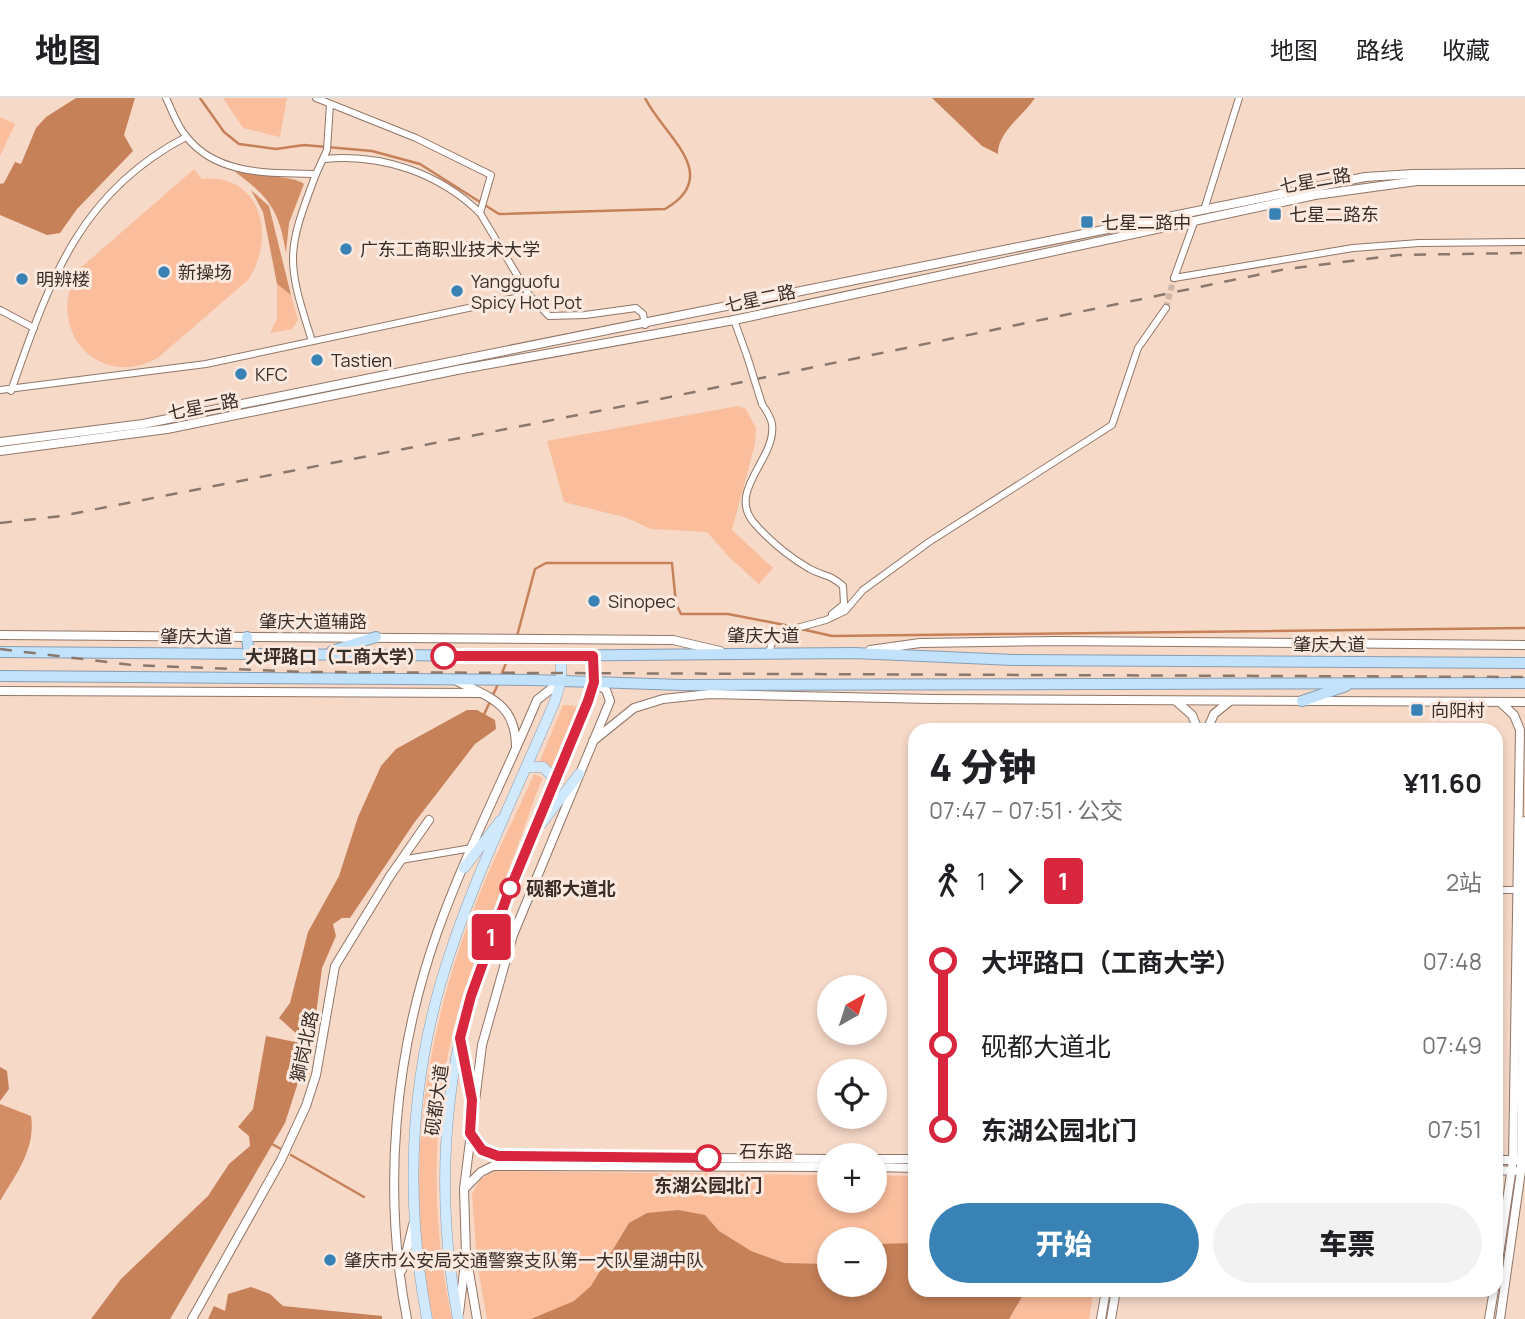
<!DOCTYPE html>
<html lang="zh">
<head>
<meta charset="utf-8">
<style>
  :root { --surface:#fff; --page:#f2f2f2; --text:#202124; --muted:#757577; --line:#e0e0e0; --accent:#3882b5 }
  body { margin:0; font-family:Manrope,"Noto Sans SC",sans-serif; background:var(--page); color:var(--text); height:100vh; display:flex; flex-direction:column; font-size:26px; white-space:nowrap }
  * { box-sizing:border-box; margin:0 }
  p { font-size:23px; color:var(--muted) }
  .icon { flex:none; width:38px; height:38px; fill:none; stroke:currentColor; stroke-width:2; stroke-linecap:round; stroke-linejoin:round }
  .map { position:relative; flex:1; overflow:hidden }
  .drawer { position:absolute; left:908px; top:625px; width:595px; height:574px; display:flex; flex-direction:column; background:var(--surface); border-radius:21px; box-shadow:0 4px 10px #0003 }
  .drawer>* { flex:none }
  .badge { padding:0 14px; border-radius:5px; font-size:24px; line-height:46px }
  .needle { width:46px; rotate:39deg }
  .buttons { position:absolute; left:817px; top:877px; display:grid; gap:14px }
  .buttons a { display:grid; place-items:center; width:70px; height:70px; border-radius:50%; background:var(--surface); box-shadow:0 4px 10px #0003; font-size:35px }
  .map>.badge { position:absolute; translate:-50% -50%; box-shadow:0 0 0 4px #fff }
  .legs { display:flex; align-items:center; gap:10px; height:77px; padding:0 21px; font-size:23px }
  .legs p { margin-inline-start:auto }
  .summary { display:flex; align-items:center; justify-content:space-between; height:119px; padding:0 21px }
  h1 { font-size:38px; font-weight:800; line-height:52px }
  .primary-button { display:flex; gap:14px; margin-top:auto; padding:14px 21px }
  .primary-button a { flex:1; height:80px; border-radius:42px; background:var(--accent); color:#fff; font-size:28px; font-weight:800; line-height:80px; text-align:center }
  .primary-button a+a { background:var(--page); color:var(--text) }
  ul { padding:0 21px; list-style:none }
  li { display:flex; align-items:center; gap:24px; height:84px; font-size:26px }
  li i { display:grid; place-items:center; width:10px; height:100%; margin:0 9px; background:currentColor }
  li i::after { content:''; width:18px; height:18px; margin:-9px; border:5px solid; border-radius:50%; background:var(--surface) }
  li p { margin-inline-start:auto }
  li:first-child i { background:linear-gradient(#0000 50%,currentColor 0) }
  li:last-child i { background:linear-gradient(currentColor 50%,#0000 0) }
  header { display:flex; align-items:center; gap:42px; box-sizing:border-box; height:98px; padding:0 35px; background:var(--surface); border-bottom:2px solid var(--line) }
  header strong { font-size:33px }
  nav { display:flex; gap:38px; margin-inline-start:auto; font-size:24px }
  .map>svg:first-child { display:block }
</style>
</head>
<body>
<header>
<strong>地图</strong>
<nav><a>地图</a><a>路线</a><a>收藏</a></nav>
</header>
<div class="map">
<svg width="1525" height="1221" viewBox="0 0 1525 1221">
  <rect width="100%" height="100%" fill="#f7d9c8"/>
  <g fill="#fabe9c" fill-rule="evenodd">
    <path d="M223 0H287L280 39 243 30Z"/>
    <path d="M0 19 15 26 0 58Z"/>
    <path d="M194 71 202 81C261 75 277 139 248 182L159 259C105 291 51 242 72 184L69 180Z"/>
    <path d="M277 186 291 197 298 222 292 231 270 235 277 221Z"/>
    <path d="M738 308 746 311 756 330 755 346 732 432 773 470 759 486 729 459 707 434 651 431 627 420 564 404 547 343Z"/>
    <path d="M563 607 578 608 552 669 539 665Z"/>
    <path d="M534 676 543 680C532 704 525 730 515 755 496 806 475 857 459 910 431 1009 430 1121 452 1221H433C403 1084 423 942 473 813 490 766 514 722 534 676Z"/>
    <path d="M492 1073 829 1077 830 1102H875V1077L915 1078V1192H1094L1089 1221H487L477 1165 472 1096 480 1082ZM830 1141H875V1186H830Z"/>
  </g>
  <g fill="#d38e65">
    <path d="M234 73C249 77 296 78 304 86L289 125 286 155C279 111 269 99 234 73Z"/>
    <path d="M251 92 269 108 291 197 277 186 263 114Z"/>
    <path d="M0 1006 31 1018C36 1051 16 1076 0 1103Z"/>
  </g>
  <g fill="#c68159">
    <path d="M76 0H135L124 37 133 53 77 111 60 135 47 137 0 117V86L4 85 15 64 21 66 36 30 46 19Z"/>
    <path d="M932 0H1035C1024 17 997 35 998 56L982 48Z"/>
    <path d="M467 612H477L495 622 496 631 475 646 414 725 350 820H342L333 826 336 838 322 870 313 940 298 937 279 920 290 905 308 834 339 778 358 719 381 668 396 651Z"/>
    <path d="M266 938 310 947 285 1025 170 1221H91L121 1181 208 1098 229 1066 250 1048 249 1038 238 1029 253 1011Z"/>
    <path d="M0 969 7 973 9 991 0 1003Z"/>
    <path d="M678 1112 705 1117 719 1133 751 1153 784 1165 829 1166 830 1186H875V1146L915 1145V1192H1022L1023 1197 1009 1221H531L574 1203 591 1188 629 1125 647 1115Z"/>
    <path d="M251 1189 270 1196 283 1208 382 1218V1221H208L214 1208 225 1213 228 1196Z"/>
  </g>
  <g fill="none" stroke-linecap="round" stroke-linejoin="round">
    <g stroke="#c68159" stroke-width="2.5">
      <path d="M200 0 224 34 239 46 276 51 304 47 372 53 420 66 499 116 665 111C724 77 663 37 645 0"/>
      <path d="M801 531 832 538 1525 530"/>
      <path d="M517 538 535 471 546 465H672L676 506 681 516H728L795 529"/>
      <path d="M500 580 508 560"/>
      <path d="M482 621 498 586"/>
      <path d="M272 1046 281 1051"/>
      <path d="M291 1057 364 1099"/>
    </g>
    <path stroke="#d1b7a8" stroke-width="6" stroke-dasharray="6 3" stroke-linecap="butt" d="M1166 210 1174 180"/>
    <defs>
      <g id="minor">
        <path d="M166 0C172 12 177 28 186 38 216 78 272 75 316 76L327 52 330 6"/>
        <path d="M316 0 416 40 491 77 480 115"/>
        <path d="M324 61C381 55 439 75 480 115L529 197 549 218 585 217 636 210 643 216 645 227"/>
        <path d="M1204 112 1239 0"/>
        <path d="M1174 180 1353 150 1419 145 1525 144"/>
        <path d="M1174 180 1195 122"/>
        <path d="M0 212 34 230"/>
        <path d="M734 222 747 258"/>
        <path d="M312 243C286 162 286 155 316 76"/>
        <path d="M0 292 206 266 529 197"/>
        <path d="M11 293C49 185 78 95 186 39"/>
        <path d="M762 306C766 312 771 319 772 326 777 361 725 393 755 426 770 443 791 460 810 471 823 478 830 476 843 488L844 506 832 516"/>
        <path d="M769 554 775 536 826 522 845 513 863 492 929 444 1112 327 1138 250 1166 210"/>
        <path d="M401 762 472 750"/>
        <path d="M1496 792H1522"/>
      </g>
      <g id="tertiary">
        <path d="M0 344 143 326 1365 79 1413 76 1525 75"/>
        <path d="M0 353 167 331 457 272 734 222 1315 97 1417 83H1525"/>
        <path d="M0 537 673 542 720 553"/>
        <path d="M870 552 920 545 1057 543 1525 547"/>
        <path d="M457 583C490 600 515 605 516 648"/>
        <path d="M0 593 480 595"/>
        <path d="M1177 604 1192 617 1198 632"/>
        <path d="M1207 632 1214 616 1230 603"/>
        <path d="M593 643 634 610 663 601 710 596 932 601 1525 604"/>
        <path d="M470 1037 482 1052 498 1058 830 1061"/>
        <path d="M875 1061H915"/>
        <path d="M1496 1062H1519"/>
        <path d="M875 1069 915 1070"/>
        <path d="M1496 1072 1515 1073"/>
        <path d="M464 1091 481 1074 493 1068 830 1069"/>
        <path d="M402 1172 413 1127"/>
        <path d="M1496 1177 1513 1062 1520 632 1514 617 1500 604"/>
        <path d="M459 1215 465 1165"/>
        <path d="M192 1221 281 1062 306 1008 316 977 335 868 390 778 429 722"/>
        <path d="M407 1221C382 1093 394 955 438 832 466 754 505 679 537 602L561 583"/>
        <path d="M477 1221 466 1156 464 1091 482 947 513 837 610 603 606 592 595 585"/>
        <path d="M1101 1221 1106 1192"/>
        <path d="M1111 1221 1116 1192"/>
        <path d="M1489 1221 1494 1192"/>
        <path d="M1500 1221 1521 1073 1525 723"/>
      </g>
      <g id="primary">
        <path d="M527 669H543L555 681"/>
        <path d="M541 726 579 676"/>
        <path d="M464 770 500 723"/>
        <path d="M462 948 473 1002"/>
        <path d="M427 1221C406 1109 409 994 441 884 469 788 516 695 555 603L561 583V558"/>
        <path d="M458 1221C438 1114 441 1005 470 899 498 797 550 701 588 603L594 584 593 558"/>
      </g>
      <g id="trunk">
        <path d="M247 539 249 556"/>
        <path d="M332 553 376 539"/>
        <path d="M0 554 521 558 854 555 1013 562 1525 565"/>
        <path d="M0 578 534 582 682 587 1525 585"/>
        <path d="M1302 603 1346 588"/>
      </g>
    </defs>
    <use href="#minor" stroke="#907667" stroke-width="8"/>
    <use href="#tertiary" stroke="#907667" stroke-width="10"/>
    <use href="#primary" stroke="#899eb1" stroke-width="11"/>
    <use href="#trunk" stroke="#899eb1" stroke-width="12"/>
    <use href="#minor" stroke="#fff" stroke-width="6"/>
    <use href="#tertiary" stroke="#fff" stroke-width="8"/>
    <use href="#primary" stroke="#d1e9fd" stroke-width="10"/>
    <use href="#trunk" stroke="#c2e2fc" stroke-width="10"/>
    <g stroke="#8b786d" stroke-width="2.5" stroke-dasharray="12 12" stroke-linecap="butt">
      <path d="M0 425 61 418 670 299 1286 171 1398 157 1525 155"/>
      <path d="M0 551 132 567 306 574 1525 579"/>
    </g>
    <defs>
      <path id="minor-bridge" d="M747 258 762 306"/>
    </defs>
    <use href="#minor-bridge" stroke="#907667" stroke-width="8" stroke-linecap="butt"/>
    <use href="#minor-bridge" stroke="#fff" stroke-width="6"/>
  </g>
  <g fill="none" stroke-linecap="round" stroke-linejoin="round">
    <defs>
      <path id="line-1" d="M444 558H593L594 584 588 603 508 796 471 898 460 940 472 1002 470 1035 482 1052 498 1058 708 1060"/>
    </defs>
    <use href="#line-1" stroke="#fff" stroke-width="16"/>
    <use href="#line-1" stroke="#d7263d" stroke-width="10"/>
  </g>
  <g fill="#3882b5" stroke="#fbe9df" stroke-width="2.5">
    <rect x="1268" y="109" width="14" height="14" rx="3.5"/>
    <rect x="1080" y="117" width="14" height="14" rx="3.5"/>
    <circle cx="346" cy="151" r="7"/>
    <circle cx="164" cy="174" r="7"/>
    <circle cx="22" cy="181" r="7"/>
    <circle cx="457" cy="193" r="7"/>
    <circle cx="317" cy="262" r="7"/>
    <circle cx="241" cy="276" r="7"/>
    <circle cx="594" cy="503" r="7"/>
    <rect x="1410" y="605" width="14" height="14" rx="3.5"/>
    <circle cx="330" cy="1162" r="7"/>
  </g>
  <g fill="#fff" stroke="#d7263d" stroke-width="3.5">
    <circle cx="444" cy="558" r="12"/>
    <circle cx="510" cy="790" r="9"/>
    <circle cx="708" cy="1060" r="12"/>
  </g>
  <g text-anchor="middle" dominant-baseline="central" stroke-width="6" stroke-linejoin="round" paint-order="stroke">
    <g font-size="18" fill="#3a2e28" stroke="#fbe9df">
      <text transform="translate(1315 82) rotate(-10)">七星二路</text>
      <text transform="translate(760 200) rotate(-12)">七星二路</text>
      <text transform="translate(203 308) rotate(-11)">七星二路</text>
      <text x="313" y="523">肇庆大道辅路</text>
      <text x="763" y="537">肇庆大道</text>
      <text x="196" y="538">肇庆大道</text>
      <text x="1329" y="546">肇庆大道</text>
      <text transform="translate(304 948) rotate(-78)">獅岗北路</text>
      <text transform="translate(436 1002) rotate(-82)">砚都大道</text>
      <text x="766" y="1053">石东路</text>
    </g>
    <g font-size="18" fill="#3a2e28" stroke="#fbe9df" text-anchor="start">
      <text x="1289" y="116">七星二路东</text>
      <text x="1101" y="124">七星二路中</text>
      <text x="360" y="151">广东工商职业技术大学</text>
      <text x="178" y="174">新操场</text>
      <text x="36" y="181">明辨楼</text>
      <text x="471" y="183">Yangguofu<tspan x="471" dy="21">Spicy Hot Pot</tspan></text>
      <text x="331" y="262">Tastien</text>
      <text x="255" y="276">KFC</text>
      <text x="608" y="503">Sinopec</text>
      <text x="1431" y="612">向阳村</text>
      <text x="344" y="1162">肇庆市公安局交通警察支队第一大队星湖中队</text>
    </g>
    <g font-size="18" font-weight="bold" fill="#3a2e28" stroke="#fbe9df" text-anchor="end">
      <text x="425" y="558">大坪路口（工商大学）</text>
      <text x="526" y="790" text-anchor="start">砚都大道北</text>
      <text x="708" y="1087" text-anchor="middle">东湖公园北门</text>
    </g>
  </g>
</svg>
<div class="buttons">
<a><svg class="needle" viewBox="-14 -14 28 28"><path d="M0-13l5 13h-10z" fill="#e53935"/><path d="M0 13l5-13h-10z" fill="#757577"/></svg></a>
<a><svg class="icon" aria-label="locate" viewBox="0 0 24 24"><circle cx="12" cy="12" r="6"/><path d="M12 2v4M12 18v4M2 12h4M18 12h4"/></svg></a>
<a>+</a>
<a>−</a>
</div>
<b class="badge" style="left:491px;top:839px;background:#d7263d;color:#fff">1</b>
<section class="drawer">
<div class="summary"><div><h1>4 分钟</h1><p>07:47 – 07:51 · 公交</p></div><b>¥11.60</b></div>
<div class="legs"><svg class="icon" aria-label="walk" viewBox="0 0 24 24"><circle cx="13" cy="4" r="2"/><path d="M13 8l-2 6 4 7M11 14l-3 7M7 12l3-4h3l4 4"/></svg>1<svg class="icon" aria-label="forward" viewBox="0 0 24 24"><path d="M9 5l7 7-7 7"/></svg><b class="badge" style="background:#d7263d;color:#fff">1</b><p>2站</p></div>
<ul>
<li><i style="color:#d7263d"></i><b>大坪路口（工商大学）</b><p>07:48</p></li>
<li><i style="color:#d7263d"></i><span>砚都大道北</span><p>07:49</p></li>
<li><i style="color:#d7263d"></i><b>东湖公园北门</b><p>07:51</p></li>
</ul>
<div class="primary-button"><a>开始</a><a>车票</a></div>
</section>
</div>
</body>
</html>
